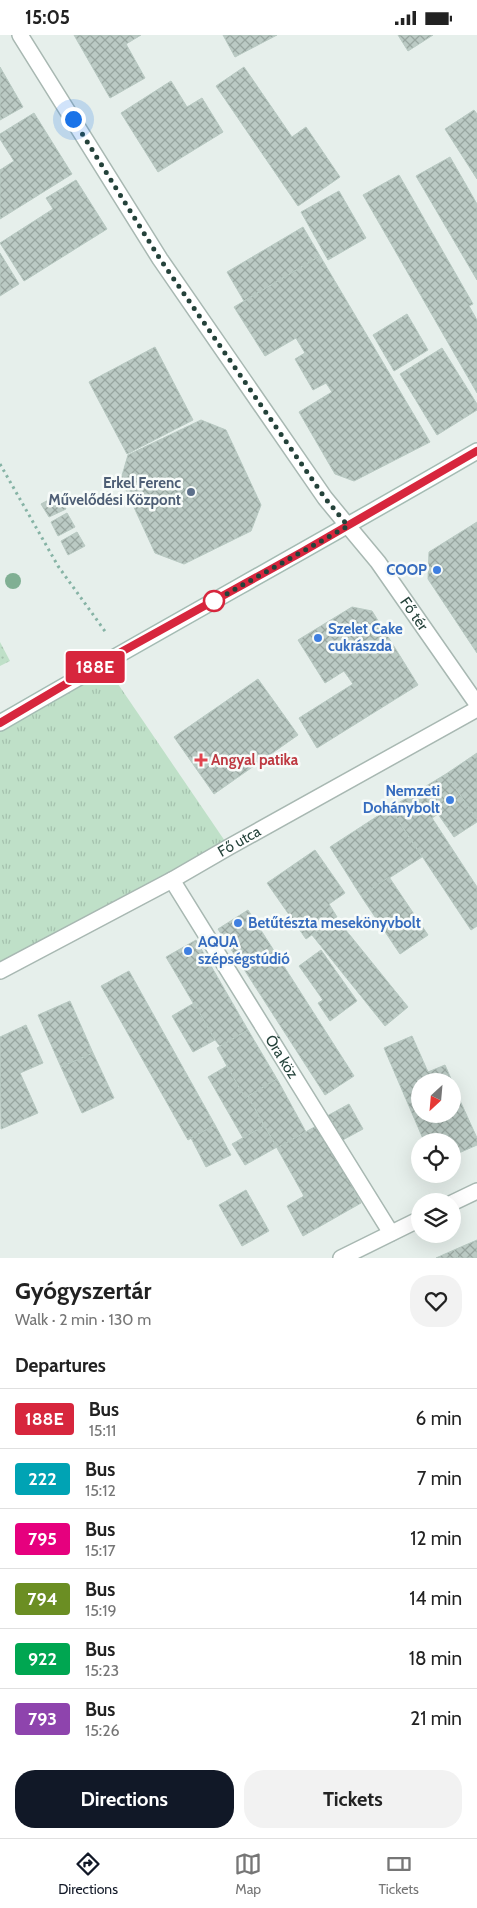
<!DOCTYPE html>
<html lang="en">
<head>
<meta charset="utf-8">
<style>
  :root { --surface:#fff; --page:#f2f2f2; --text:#222; --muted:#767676; --line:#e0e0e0; --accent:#111827 }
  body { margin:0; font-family:Cabin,sans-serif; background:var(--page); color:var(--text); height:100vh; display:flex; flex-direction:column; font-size:19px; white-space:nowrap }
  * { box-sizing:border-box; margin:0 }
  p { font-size:16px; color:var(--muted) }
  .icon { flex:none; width:28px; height:28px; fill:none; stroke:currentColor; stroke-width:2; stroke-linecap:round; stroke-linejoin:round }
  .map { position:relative; height:1223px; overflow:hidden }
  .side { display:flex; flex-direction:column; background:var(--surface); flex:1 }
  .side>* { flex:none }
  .badge { padding:0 10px; border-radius:4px; font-size:18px; line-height:32px }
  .needle { width:32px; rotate:206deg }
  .tools { position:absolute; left:411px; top:1038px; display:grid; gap:10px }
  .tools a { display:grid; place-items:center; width:50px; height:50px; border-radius:50%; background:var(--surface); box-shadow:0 5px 20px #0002; font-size:25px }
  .you { position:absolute; width:25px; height:25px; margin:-12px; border:4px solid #fff; border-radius:50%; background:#1a73e8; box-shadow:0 0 0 8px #1a73e833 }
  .map>.badge { position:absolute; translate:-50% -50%; box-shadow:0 0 0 2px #fff }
  h2 { padding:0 15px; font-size:19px; line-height:45px }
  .round { display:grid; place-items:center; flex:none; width:52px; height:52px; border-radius:20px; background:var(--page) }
  .overview { display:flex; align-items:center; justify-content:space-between; height:85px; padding:0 15px }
  h1 { font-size:24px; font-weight:700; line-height:38px }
  .cta { display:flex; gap:10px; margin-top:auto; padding:10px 15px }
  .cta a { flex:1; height:58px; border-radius:20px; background:var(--accent); color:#fff; font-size:20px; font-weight:700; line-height:58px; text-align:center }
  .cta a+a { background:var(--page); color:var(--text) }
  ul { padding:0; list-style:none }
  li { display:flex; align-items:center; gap:15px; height:60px; padding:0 15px; border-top:1px solid var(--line) }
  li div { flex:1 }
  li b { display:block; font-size:19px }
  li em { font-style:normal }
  li .badge { min-width:55px; font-weight:700; text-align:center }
  .status { display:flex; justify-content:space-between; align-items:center; height:35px; padding:0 25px; background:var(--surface); direction:ltr }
  .status svg { height:14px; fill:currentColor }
  .dock { display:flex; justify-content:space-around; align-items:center; height:70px; border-top:1px solid var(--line); background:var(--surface); font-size:14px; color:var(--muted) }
  .dock a { display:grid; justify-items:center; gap:2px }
  .dock .active { color:var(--accent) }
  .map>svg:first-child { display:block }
</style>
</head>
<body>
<div class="status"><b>15:05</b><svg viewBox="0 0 49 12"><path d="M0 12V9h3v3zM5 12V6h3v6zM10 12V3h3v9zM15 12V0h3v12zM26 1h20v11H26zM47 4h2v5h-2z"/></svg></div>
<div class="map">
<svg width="477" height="1223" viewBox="0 0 477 1223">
  <defs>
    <pattern id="grass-dots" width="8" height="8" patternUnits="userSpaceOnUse" patternTransform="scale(1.25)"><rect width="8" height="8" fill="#bfe0c8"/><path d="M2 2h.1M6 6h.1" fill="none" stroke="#a4c1ad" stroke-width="1.8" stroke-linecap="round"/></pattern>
    <pattern id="park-tufts" width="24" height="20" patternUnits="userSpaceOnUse" patternTransform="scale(1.25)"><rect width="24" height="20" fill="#bfe0c8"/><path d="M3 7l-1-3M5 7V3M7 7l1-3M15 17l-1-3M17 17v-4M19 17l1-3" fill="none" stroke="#a4c1ad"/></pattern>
    <pattern id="building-cross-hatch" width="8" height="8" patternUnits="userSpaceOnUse" patternTransform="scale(1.25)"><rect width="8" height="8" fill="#bbcac4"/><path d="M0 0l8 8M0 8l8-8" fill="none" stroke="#98a6a0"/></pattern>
  </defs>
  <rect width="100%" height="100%" fill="#e6efeb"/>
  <path fill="url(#grass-dots)" d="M0 607 10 626 0 631Z"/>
  <path fill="url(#park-tufts)" d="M103 627 229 812 0 936V688Z"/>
  <g fill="url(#building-cross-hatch)" stroke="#b8c9c2">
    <path d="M74 0H141L126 9 145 43 110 63Z"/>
    <path d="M223 0H277L235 22Z"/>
    <path d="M398 0H433L408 16Z"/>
    <path d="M0 32 23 72 0 85Z"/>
    <path d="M244 32 292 102 306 92 340 142 298 171 216 51Z"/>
    <path d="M171 46 187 72 202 63 223 97 158 137 121 78Z"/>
    <path d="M474 75 477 79V144L445 94Z"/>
    <path d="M34 78 72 139 0 184V135L14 126 0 104V99Z"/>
    <path d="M450 122 477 169V245L416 141Z"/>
    <path d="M399 140 473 269 469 271 477 285V358L363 160Z"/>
    <path d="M76 145 107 194 24 246 0 208 53 174 46 163Z"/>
    <path d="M339 156 366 203 328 225 301 177Z"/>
    <path d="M303 192 320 221 244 266 227 237Z"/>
    <path d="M0 218 19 249 0 261Z"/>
    <path d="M320 221 430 407 354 446 335 439 299 377 332 357 326 348 313 355 295 324 305 318 296 303 265 321 234 272Z"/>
    <path d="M407 279 428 315 394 336 373 300Z"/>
    <path d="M155 312 193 385 127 419 89 347Z"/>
    <path d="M442 313 477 369V375L437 400 400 339Z"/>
    <path d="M201 385 226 395 261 470 251 496 184 529 155 518 121 444 128 420Z"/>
    <path d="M58 460 66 474 49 482 41 469Z"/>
    <path d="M67 478 75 492 58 501 51 487Z"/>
    <path d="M477 487V618L428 544 429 517Z"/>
    <path d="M77 497 85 511 68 520 61 506Z"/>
    <path d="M352 572 372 576 418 650 317 713 299 683 353 649 344 636 325 648 298 605Z"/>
    <path d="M258 644 298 700 214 759 174 702Z"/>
    <path d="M477 718V785L446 739Z"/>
    <path d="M446 739 477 785V787L454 802 438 779 432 783 477 852V891L471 895 390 773Z"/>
    <path d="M390 773 422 822 361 861 330 812Z"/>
    <path d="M315 815 345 858 329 869 337 882 306 904 267 848Z"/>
    <path d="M389 842 428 900 400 919 361 861Z"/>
    <path d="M248 875 354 1041 325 1060 218 894Z"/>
    <path d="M336 883 408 972 385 991 312 900Z"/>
    <path d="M196 905 248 995 220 1011 215 1005 166 922Z"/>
    <path d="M321 915 357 966 330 986 318 968 323 965 299 931Z"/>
    <path d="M129 936 215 1090 188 1105 101 951Z"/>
    <path d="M70 966 93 1018 61 1032 38 980Z"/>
    <path d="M194 968 215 1005 193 1017 172 981Z"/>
    <path d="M26 990 43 1028 20 1038 38 1078 1 1094 0 1002Z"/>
    <path d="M248 995 277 1044 245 1063 217 1013Z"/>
    <path d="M412 1001 428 1037 445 1030 452 1046H420V1079H452V1048L477 1103V1110L452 1121V1106H424L384 1013Z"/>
    <path d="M93 1018 114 1063 82 1078 61 1032Z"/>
    <path d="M227 1031 245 1063 248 1061 264 1091 243 1103 208 1042Z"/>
    <path d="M277 1044 306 1097 277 1113 248 1061Z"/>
    <path d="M349 1069 363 1094 341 1106 327 1081Z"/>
    <path d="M215 1090 231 1120 206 1132 191 1103Z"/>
    <path d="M318 1090 361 1168 303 1201 287 1171 304 1161 277 1113Z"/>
    <path d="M264 1091 277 1112 245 1130 232 1109Z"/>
    <path d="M246 1155 269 1196 242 1211 219 1170Z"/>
    <path d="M477 1205V1223H458L454 1215Z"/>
    <path d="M454 1215 458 1223H436Z"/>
  </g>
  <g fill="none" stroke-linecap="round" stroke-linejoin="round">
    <defs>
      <g id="service">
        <path id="s1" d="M348 491 378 527 477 669"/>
      </g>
      <g id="pedestrian">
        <path id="s2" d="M172 845 391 1198"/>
      </g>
      <g id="minor">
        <path d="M20 0 160 224 325 463 348 491"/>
        <path id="s3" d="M0 936 172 845 229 812 477 674"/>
        <path d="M452 1168 477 1156"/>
        <path d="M341 1223 420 1184"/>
      </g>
      <path id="secondary" d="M0 688C158 596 319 508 477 416"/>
    </defs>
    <use href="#service" stroke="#a8b8b2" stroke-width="18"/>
    <use href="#pedestrian" stroke="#a8b8b2" stroke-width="18"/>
    <use href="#minor" stroke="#a8b8b2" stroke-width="18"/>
    <use href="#secondary" stroke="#a4bbb3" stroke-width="18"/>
    <path stroke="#86b3a5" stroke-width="3" stroke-dasharray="2.5 4" stroke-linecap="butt" d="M0 429 58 531 107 599"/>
    <use href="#service" stroke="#fff" stroke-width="15"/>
    <use href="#pedestrian" stroke="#fff" stroke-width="15"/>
    <use href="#minor" stroke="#fff" stroke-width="15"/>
    <use href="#secondary" stroke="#fff" stroke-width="15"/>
  </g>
  <circle fill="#80af93" cx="13" cy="546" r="8"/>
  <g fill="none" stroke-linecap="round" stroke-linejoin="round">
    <defs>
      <path id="line" d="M0 688 103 627 302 517 477 416"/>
    </defs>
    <use href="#line" stroke="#fff" stroke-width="11"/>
    <use href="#line" stroke="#d7263d" stroke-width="8"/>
    <path stroke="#24423a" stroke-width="5" stroke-dasharray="0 9" d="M73 84 160 224 325 463 348 491 214 566"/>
  </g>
  <circle fill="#5c6f8a" stroke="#f7fbf9" stroke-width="2" cx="191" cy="457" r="5"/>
  <g fill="#3f7fe0" stroke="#f7fbf9" stroke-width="2">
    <circle cx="437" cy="535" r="5"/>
    <circle cx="318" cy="603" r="5"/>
    <circle cx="450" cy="765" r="5"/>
    <circle cx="238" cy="888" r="5"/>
    <circle cx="188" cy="916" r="5"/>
  </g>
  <circle fill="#fff" stroke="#d7263d" stroke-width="2.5" cx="214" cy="566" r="10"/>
  <path fill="#e0444e" stroke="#f7fbf9" stroke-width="2" d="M198.5 717.5h5v5h5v5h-5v5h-5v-5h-5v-5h5z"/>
  <g text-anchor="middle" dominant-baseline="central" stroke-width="5" stroke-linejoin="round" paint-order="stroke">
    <g font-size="15" font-weight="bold" fill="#4e5e75" stroke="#f7fbf9" text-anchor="end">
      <text x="181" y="448">Erkel Ferenc<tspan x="181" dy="17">Művelődési Központ</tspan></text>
    </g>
    <g font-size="15" font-weight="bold" fill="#366cbe" stroke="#f7fbf9" text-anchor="start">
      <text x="427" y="535" text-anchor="end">COOP</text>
      <text x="328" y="594">Szelet Cake<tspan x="328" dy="17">cukrászda</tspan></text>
      <text x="440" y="756" text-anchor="end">Nemzeti<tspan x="440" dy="17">Dohánybolt</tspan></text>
      <text x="248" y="888">Betűtészta mesekönyvbolt</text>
      <text x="198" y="907">AQUA<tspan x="198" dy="17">szépségstúdió</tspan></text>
    </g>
    <g font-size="15" fill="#24423a" stroke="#f7fbf9">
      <text stroke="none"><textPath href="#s1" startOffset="110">Fő tér</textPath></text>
      <text stroke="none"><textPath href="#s3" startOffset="272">Fő utca</textPath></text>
      <text stroke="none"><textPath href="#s2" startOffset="208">Óra köz</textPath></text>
    </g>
    <g font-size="15" font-weight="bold" fill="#be3a42" stroke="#f7fbf9" text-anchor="start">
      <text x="211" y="725">Angyal patika</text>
    </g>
  </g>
</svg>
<div class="tools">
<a><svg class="needle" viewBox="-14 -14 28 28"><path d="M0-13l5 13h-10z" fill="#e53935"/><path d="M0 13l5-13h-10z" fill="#767676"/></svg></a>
<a><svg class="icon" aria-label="locate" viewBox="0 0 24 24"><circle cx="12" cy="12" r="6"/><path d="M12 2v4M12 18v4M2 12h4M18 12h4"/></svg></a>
<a><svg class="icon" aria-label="layers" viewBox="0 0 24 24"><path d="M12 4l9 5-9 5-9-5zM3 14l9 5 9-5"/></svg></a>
</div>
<div class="you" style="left:73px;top:84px"></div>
<b class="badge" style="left:95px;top:632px;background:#d7263d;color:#fff">188E</b>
</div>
<section class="side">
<div class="overview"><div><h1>Gyógyszertár</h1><p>Walk · 2 min · 130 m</p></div><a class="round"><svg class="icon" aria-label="heart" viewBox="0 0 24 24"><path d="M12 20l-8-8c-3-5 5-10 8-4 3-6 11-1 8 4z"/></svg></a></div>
<h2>Departures</h2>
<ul>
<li><span class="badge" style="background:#d7263d;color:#fff">188E</span><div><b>Bus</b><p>15:11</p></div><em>6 min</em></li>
<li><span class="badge" style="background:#00a3b4;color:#fff">222</span><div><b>Bus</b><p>15:12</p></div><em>7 min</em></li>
<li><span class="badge" style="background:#e6007e;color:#fff">795</span><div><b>Bus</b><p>15:17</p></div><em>12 min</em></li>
<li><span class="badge" style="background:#6b8e23;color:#fff">794</span><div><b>Bus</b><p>15:19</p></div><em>14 min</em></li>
<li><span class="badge" style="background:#00a651;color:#fff">922</span><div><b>Bus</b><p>15:23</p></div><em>18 min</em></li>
<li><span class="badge" style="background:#8e44ad;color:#fff">793</span><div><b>Bus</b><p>15:26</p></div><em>21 min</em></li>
</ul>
<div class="cta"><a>Directions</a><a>Tickets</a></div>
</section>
<nav class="dock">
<a class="active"><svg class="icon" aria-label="directions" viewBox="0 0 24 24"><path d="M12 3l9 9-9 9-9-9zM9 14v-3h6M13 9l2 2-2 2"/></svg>Directions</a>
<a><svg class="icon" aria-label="map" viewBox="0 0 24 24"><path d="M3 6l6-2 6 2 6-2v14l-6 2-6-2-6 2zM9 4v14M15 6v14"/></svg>Map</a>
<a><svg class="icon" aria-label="tickets" viewBox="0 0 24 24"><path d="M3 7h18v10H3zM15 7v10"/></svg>Tickets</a>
</nav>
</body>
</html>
